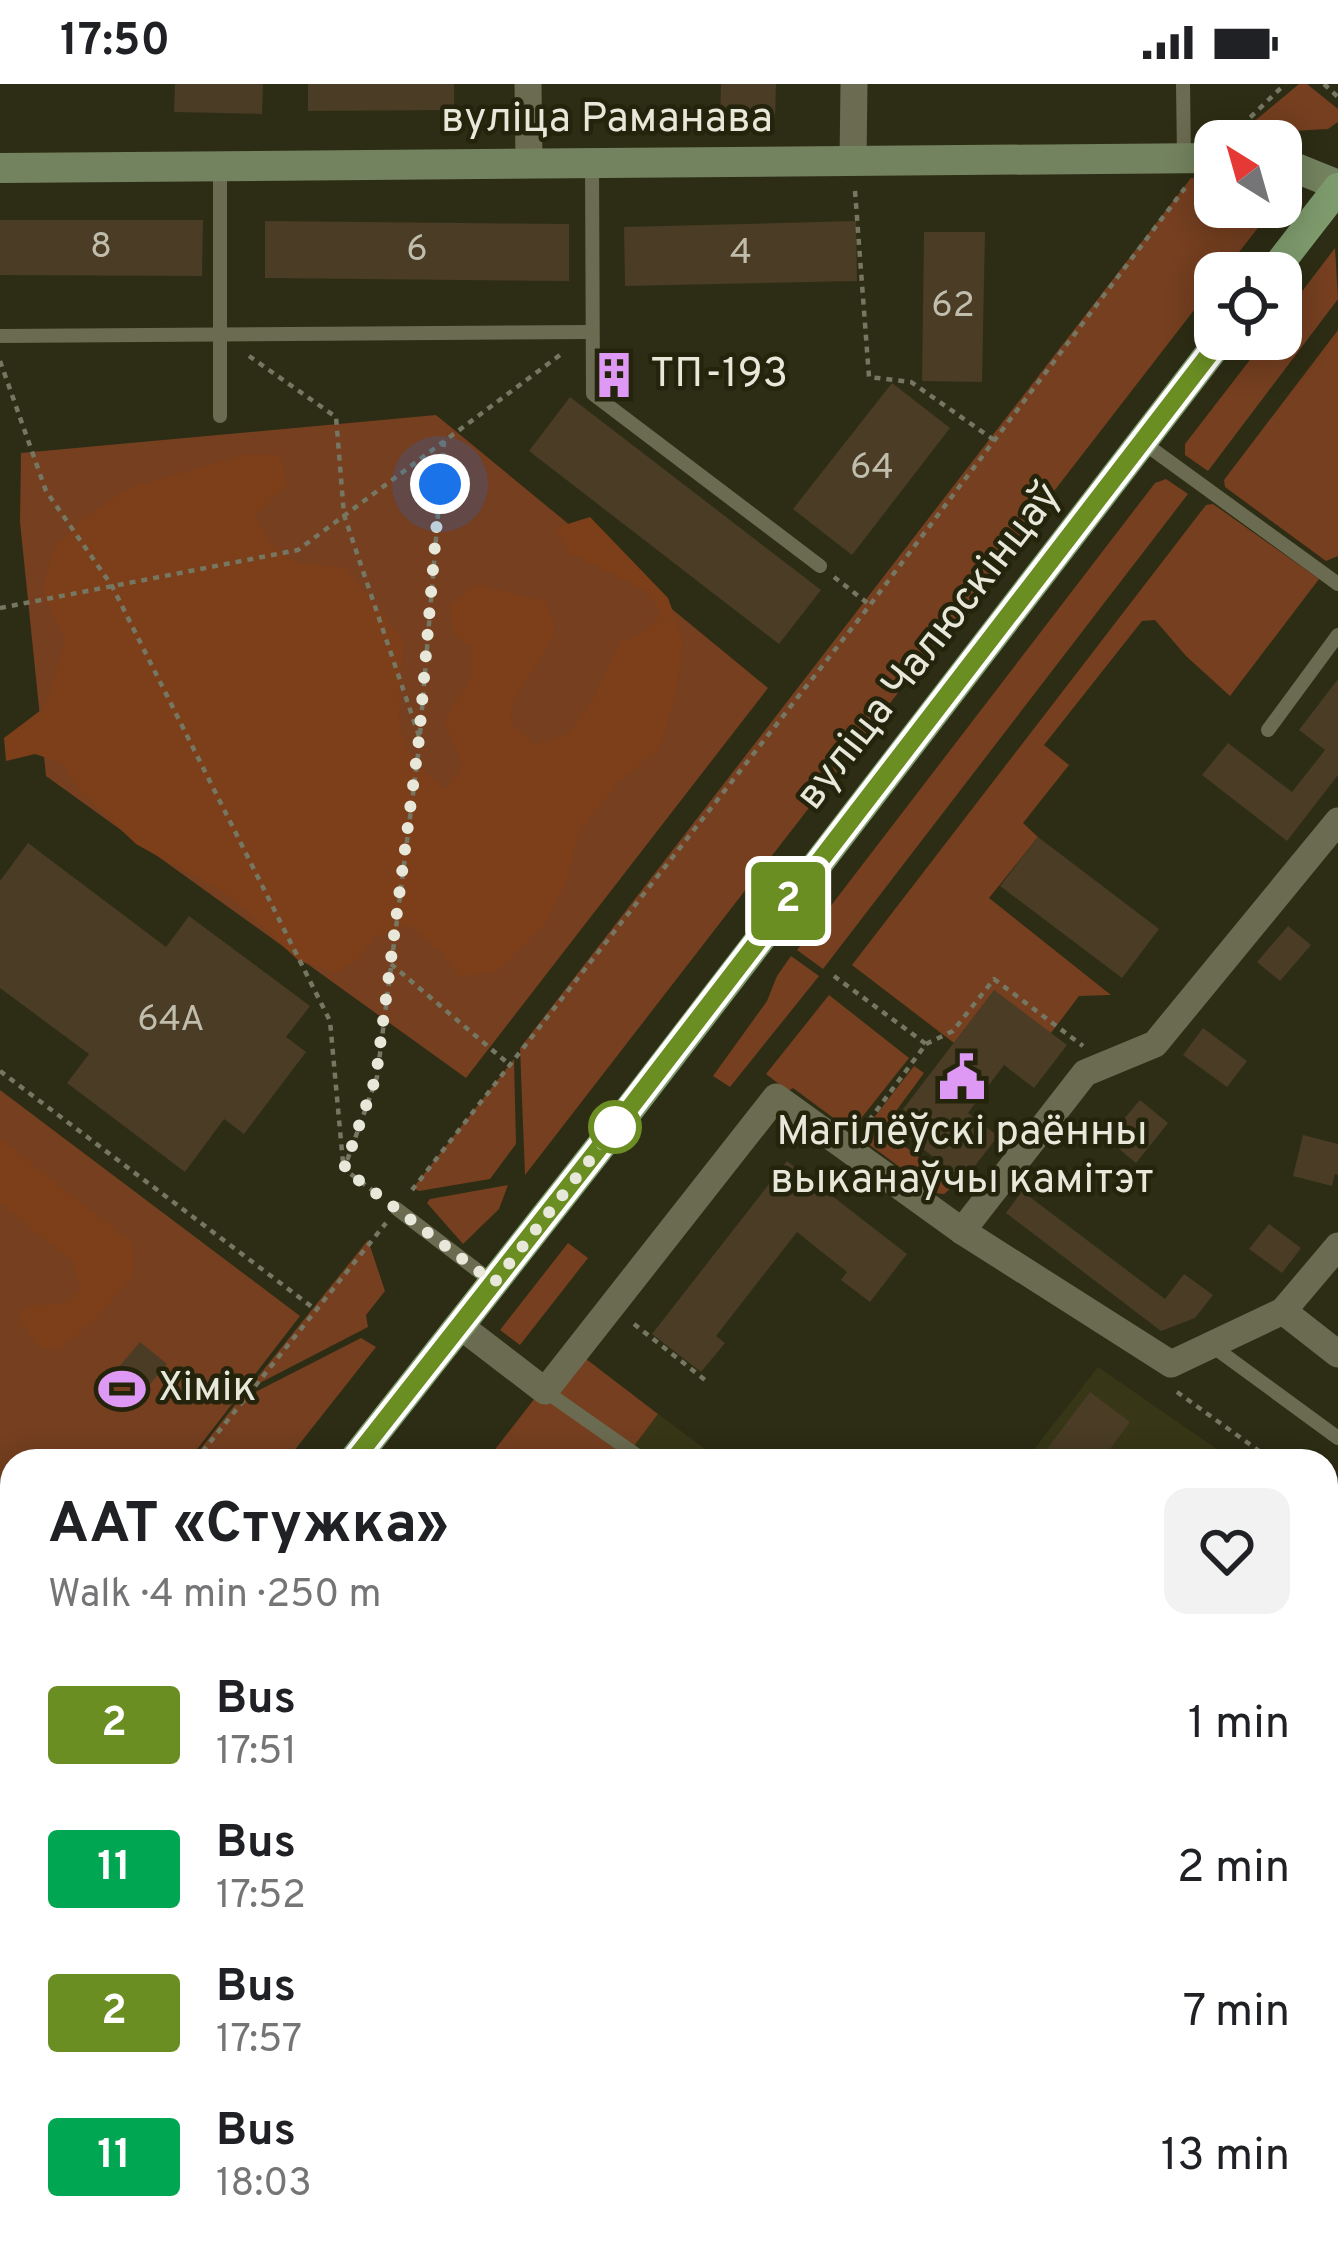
<!DOCTYPE html>
<html lang="en">
<head>
<meta charset="utf-8">
<style>
  :root { --surface:#fff; --page:#f2f2f2; --text:#202124; --muted:#757577 }
  body { margin:0; font-family:Overpass,sans-serif; background:var(--page); color:var(--text); height:100vh; display:flex; flex-direction:column; font-size:45px; white-space:nowrap }
  * { box-sizing:border-box; margin:0 }
  p { font-size:39px; color:var(--muted) }
  .icon { flex:none; width:66px; height:66px; fill:none; stroke:currentColor; stroke-width:2; stroke-linecap:round; stroke-linejoin:round }
  .map { position:relative; flex:1; overflow:hidden }
  .panel { position:absolute; left:0px; top:1365px; width:1338px; height:804px; display:flex; flex-direction:column; background:var(--surface); border-radius:36px 36px 0 0; box-shadow:0 6px 30px #0003 }
  .panel>* { flex:none }
  .badge { padding:0 24px; border-radius:9px; font-size:42px; line-height:78px }
  .needle { width:78px; rotate:323deg }
  .buttons { position:absolute; left:1194px; top:36px; display:grid; gap:24px }
  .buttons a { display:grid; place-items:center; width:108px; height:108px; border-radius:24px; background:var(--surface); box-shadow:0 6px 30px #0003; font-size:60px }
  .you { position:absolute; width:60px; height:60px; margin:-30px; border:9px solid #fff; border-radius:50%; background:#1a73e8; box-shadow:0 0 0 18px #1a73e833 }
  .map>.badge { position:absolute; translate:-50% -50%; box-shadow:0 0 0 6px #fff }
  .round { display:grid; place-items:center; flex:none; width:126px; height:126px; border-radius:24px; background:var(--page) }
  .headline { display:flex; align-items:center; justify-content:space-between; height:204px; padding:0 48px }
  h1 { font-size:57px; font-weight:700; line-height:90px }
  ul { padding:0; list-style:none }
  li { display:flex; align-items:center; gap:36px; height:144px; padding:0 48px }
  li div { flex:1 }
  li b { display:block; font-size:45px }
  li em { font-style:normal }
  li .badge { min-width:132px; font-weight:700; text-align:center }
  .status { display:flex; justify-content:space-between; align-items:center; height:84px; padding:0 60px; background:var(--surface); direction:ltr }
  .status svg { height:33px; fill:currentColor }
  .map>svg:first-child { display:block }
</style>
</head>
<body>
<div class="status"><b>17:50</b><svg viewBox="0 0 49 12"><path d="M0 12V9h3v3zM5 12V6h3v6zM10 12V3h3v9zM15 12V0h3v12zM26 1h20v11H26zM47 4h2v5h-2z"/></svg></div>
<div class="map">
<svg width="1338" height="2169" viewBox="0 0 1338 2169">
  <rect width="100%" height="100%" fill="#2d2d15"/>
  <g fill="#373717">
    <path d="M1098 1283 1234 1377H1025Z"/>
    <path d="M658 1330 721 1377H615L631 1366Z"/>
    <path d="M1326 1441 1338 1449V2117L1326 2118Z"/>
    <path d="M78 2157H588L503 2169H82Z"/>
  </g>
  <g fill="#753f20">
    <path d="M1299 0H1307L1338 25V38L1328 45 1239 50Z"/>
    <path d="M1191 94 1215 97V123H1269L1267 132 1223 189H1215V199L525 1091 520 964Z"/>
    <path d="M1335 164 1338 215 1208 387 1185 371V360L1266 255H1281V235Z"/>
    <path d="M1338 246V472L1326 477 1225 403 1224 396Z"/>
    <path d="M436 331 768 604 466 994 46 692 20 438 21 369Z"/>
    <path d="M1166 395 1188 410 823 885 797 866 1155 399Z"/>
    <path d="M1213 420 1319 495 1230 612 1186 572 1155 536 1142 537 1044 661 1069 681 1023 739 1038 753 989 814 1111 911 1079 912 1051 949 954 959 852 881 1206 421Z"/>
    <path d="M791 872 819 892 730 1003 713 992 767 917 777 892Z"/>
    <path d="M829 911 909 974 851 1047 793 1004 788 1007 766 990Z"/>
    <path d="M514 975 516 1060 490 1095 419 1107 413 1104Z"/>
    <path d="M914 982 924 989 882 1046 956 1100 944 1110 935 1109 859 1053Z"/>
    <path d="M0 1006 300 1232 188 1377H12V1734L0 1748Z"/>
    <path d="M508 1101 499 1125 463 1160 427 1119 430 1115Z"/>
    <path d="M368 1156 385 1207 366 1231 368 1243 248 1305Z"/>
    <path d="M568 1159 588 1174 520 1261 500 1246Z"/>
    <path d="M361 1254 376 1263 286 1377H191L238 1317Z"/>
    <path d="M573 1265 658 1330 631 1366 615 1377H486Z"/>
  </g>
  <g fill="#7c3f1a">
    <path d="M248 370 279 371 288 399 255 432C281 482 293 479 345 483L404 556C400 622 383 663 446 704L463 683 444 636 471 595V564L454 550 449 521 477 500 547 518 556 550 514 614 510 638 535 660 568 650 594 614 620 558 641 550 662 531 646 507 570 469 555 444 590 433 668 514 683 556 677 605 660 664 620 697 579 747 567 797 546 839 499 886 461 893 439 866 408 841 375 853 356 877 337 889 299 877 229 812 136 760 78 705 62 679 35 670 6 677 4 654 45 623 65 557 42 507 54 463 84 434 131 403Z"/>
    <path d="M0 1054 133 1160 134 1190 95 1236 57 1267 38 1261 18 1236 29 1221 66 1220 80 1205 72 1177 0 1119Z"/>
  </g>
  <g fill="#4a3c25">
    <path d="M175 0H263L262 30 174 28Z"/>
    <path d="M308 0H454V26L308 27Z"/>
    <path d="M721 0H776L775 34 720 32Z"/>
    <path d="M0 136H203L202 192 0 191Z"/>
    <path d="M265 137 569 140V197L265 194Z"/>
    <path d="M856 137 857 197 625 202 624 143Z"/>
    <path d="M924 148H985L982 298 922 297Z"/>
    <path d="M892 299 950 344 852 471 793 425Z"/>
    <path d="M570 313 821 506 779 560 529 367Z"/>
    <path d="M1338 595V691L1287 757 1202 691 1228 659 1292 708 1325 666 1299 646Z"/>
    <path d="M1038 753 1159 845 1122 894 1000 802Z"/>
    <path d="M28 759 166 863 189 832 310 922 286 953 306 968 244 1050 224 1035 185 1088 67 999 89 970 0 904V797Z"/>
    <path d="M1288 842 1311 861 1280 897 1257 878Z"/>
    <path d="M994 906 1067 961 1034 1004 1004 981 968 1029 998 1052 964 1096 891 1041Z"/>
    <path d="M1203 944 1247 977 1227 1003 1183 971Z"/>
    <path d="M1140 1016 1168 1039 1136 1079 1107 1055Z"/>
    <path d="M1303 1051 1338 1060V1091L1335 1090 1332 1102 1293 1092Z"/>
    <path d="M787 1077 907 1170 870 1218 841 1196 847 1188 797 1148 716 1252 725 1259 701 1288 652 1250Z"/>
    <path d="M1022 1107 1165 1215 1184 1190 1213 1211 1195 1234 1161 1247 1006 1129Z"/>
    <path d="M1269 1140 1301 1164 1282 1189 1249 1165Z"/>
    <path d="M140 1258 167 1280 145 1306 118 1284Z"/>
    <path d="M1090 1308 1130 1338 1101 1377H1038Z"/>
  </g>
  <g fill="none" stroke-linecap="round" stroke-linejoin="round">
    <g stroke="#767762" stroke-width="4.5" stroke-dasharray="6 6" stroke-linecap="butt">
      <path d="M1324 0 1338 13"/>
      <path d="M1233 50 1285 0"/>
      <path d="M855 107 869 293 911 298 994 356"/>
      <path d="M249 272 336 333 344 431 420 655 377 993 344 1085 380 1112"/>
      <path d="M0 277 46 407 112 502 330 937 343 1079"/>
      <path d="M834 493 870 521"/>
      <path d="M0 524 298 466 560 271"/>
      <path d="M420 650 444 357"/>
      <path d="M391 880 510 981"/>
      <path d="M834 892 926 960 865 1042"/>
      <path d="M926 960 953 947 994 895 1083 962"/>
      <path d="M0 987 316 1226"/>
      <path d="M412 1106 870 521 1185 104"/>
      <path d="M634 1240 709 1299"/>
      <path d="M1177 1308 1273 1377"/>
      <path d="M195 1377 386 1139"/>
      <path d="M1326 1415 1338 1424"/>
      <path d="M0 1621 12 1606"/>
      <path d="M1326 2133 1338 2132"/>
      <path d="M0 2140 4 2158"/>
      <path d="M1064 2157V2169"/>
    </g>
    <g stroke="#6a6b50" stroke-width="14">
      <path d="M1183 0 1184 73"/>
      <path d="M592 78 593 310 820 482"/>
      <path d="M220 81V332"/>
      <path d="M0 252 590 248"/>
      <path d="M1141 357 1338 500"/>
      <path d="M1268 646 1338 551"/>
      <path d="M397 1125 494 1199"/>
      <path d="M1211 1261 1338 1354"/>
      <path d="M545 1307 645 1377"/>
      <path d="M0 1981 12 1988"/>
      <path d="M365 2157 375 2164 401 2157"/>
    </g>
    <g stroke="#6a6b50" stroke-width="27">
      <path d="M528 0 529 77"/>
      <path d="M853 77 854 0"/>
      <path d="M962 1147 1085 989 1155 960 1338 737"/>
      <path d="M1283 1227 1338 1270"/>
      <path d="M459 1241 545 1307 776 1013 962 1147 1171 1280 1283 1227 1338 1162"/>
    </g>
    <g stroke="#74835f" stroke-width="30">
      <path d="M1281 78 1338 101"/>
      <path d="M0 84 1215 74"/>
    </g>
    <g stroke="#7e9b6d" stroke-width="30">
      <path d="M1272 189 1338 104"/>
      <path d="M353 1377 622 1035 1221 255"/>
      <path d="M0 1828 12 1813"/>
      <path d="M0 2016 12 2066"/>
      <path d="M35 2157 43 2169"/>
    </g>
  </g>
  <g fill="none" stroke-linecap="round" stroke-linejoin="round">
    <defs>
      <path id="line" d="M353 1377 596 1068 1221 255"/>
    </defs>
    <use href="#line" stroke="#fff" stroke-width="27"/>
    <use href="#line" stroke="#6b8e23" stroke-width="18"/>
    <path stroke="#e7e8d9" stroke-width="12" stroke-dasharray="0 21.6" d="M440 400 419 655 376 993 344 1085 494 1199 622 1035 615 1043"/>
  </g>
  <defs>
    <symbol id="building-bare" viewBox="-9 -9 18 18"><path d="M-4-6H4V6H1V3H-1V6H-4ZM-2.5-4.3h1.7v1.8h-1.7ZM.8-4.3h1.7v1.8H.8ZM-2.5-1h1.7V.8h-1.7ZM.8-1h1.7V.8H.8Z" fill="#dd99f3" stroke="#23240b" stroke-width="2.5" paint-order="stroke"/></symbol>
    <symbol id="civic-bare" viewBox="-9 -9 18 18"><path d="M-.6-6.5H3V-4.5H.6V-3L4-1V1h2V6H-6V1h2V-1L-.6-3ZM-1.2 2.5V6h2.4V2.5Z" fill="#dd99f3" stroke="#23240b" stroke-width="2.5" paint-order="stroke"/></symbol>
    <symbol id="stadium-bare" viewBox="-9 -9 18 18"><path d="M0-5a6.5 5 0 1 0 0 10a6.5 5 0 1 0 0-10ZM-3.5-1.8h7v3.6h-7Z" fill="#dd99f3" stroke="#23240b" stroke-width="2.5" paint-order="stroke"/></symbol>
  </defs>
  <g fill-rule="evenodd">
    <use href="#building-bare" x="581" y="258" width="66" height="66"/>
    <use href="#civic-bare" x="929" y="960" width="66" height="66"/>
    <use href="#stadium-bare" x="89" y="1272" width="66" height="66"/>
  </g>
  <circle fill="#fff" stroke="#6b8e23" stroke-width="6" cx="615" cy="1043" r="24"/>
  <g text-anchor="middle" dominant-baseline="central" stroke-width="9" stroke-linejoin="round" paint-order="stroke">
    <g font-size="36" fill="#c0bdac">
      <text x="101" y="164">8</text>
      <text x="417" y="167">6</text>
      <text x="741" y="170">4</text>
      <text x="953" y="223">62</text>
      <text x="872" y="385">64</text>
      <text x="171" y="937">64А</text>
    </g>
    <g font-size="42" fill="#e7e8d9" stroke="#23240b">
      <text x="607" y="36">вуліца Раманава</text>
      <text transform="translate(930 563) rotate(-52)">вуліца Чалюскінцаў</text>
    </g>
    <g font-size="42" fill="#e7e8d9" stroke="#23240b" text-anchor="start">
      <text x="650" y="291">ТП-193</text>
      <text x="962" y="1049" text-anchor="middle">Магілёўскі раённы<tspan x="962" dy="48">выканаўчы камітэт</tspan></text>
      <text x="158" y="1305">Хімік</text>
    </g>
  </g>
</svg>
<div class="buttons">
<a><svg class="needle" viewBox="-14 -14 28 28"><path d="M0-13l5 13h-10z" fill="#e53935"/><path d="M0 13l5-13h-10z" fill="#757577"/></svg></a>
<a><svg class="icon" aria-label="locate" viewBox="0 0 24 24"><circle cx="12" cy="12" r="6"/><path d="M12 2v4M12 18v4M2 12h4M18 12h4"/></svg></a>
</div>
<div class="you" style="left:440px;top:400px"></div>
<b class="badge" style="left:788px;top:817px;background:#6b8e23;color:#fff">2</b>
<section class="panel">
<div class="headline"><div><h1>ААТ «Стужка»</h1><p>Walk · 4 min · 250 m</p></div><a class="round"><svg class="icon" aria-label="heart" viewBox="0 0 24 24"><path d="M12 20l-8-8c-3-5 5-10 8-4 3-6 11-1 8 4z"/></svg></a></div>
<ul>
<li><span class="badge" style="background:#6b8e23;color:#fff">2</span><div><b>Bus</b><p>17:51</p></div><em>1 min</em></li>
<li><span class="badge" style="background:#00a651;color:#fff">11</span><div><b>Bus</b><p>17:52</p></div><em>2 min</em></li>
<li><span class="badge" style="background:#6b8e23;color:#fff">2</span><div><b>Bus</b><p>17:57</p></div><em>7 min</em></li>
<li><span class="badge" style="background:#00a651;color:#fff">11</span><div><b>Bus</b><p>18:03</p></div><em>13 min</em></li>
</ul>
</section>
</div>
</body>
</html>
